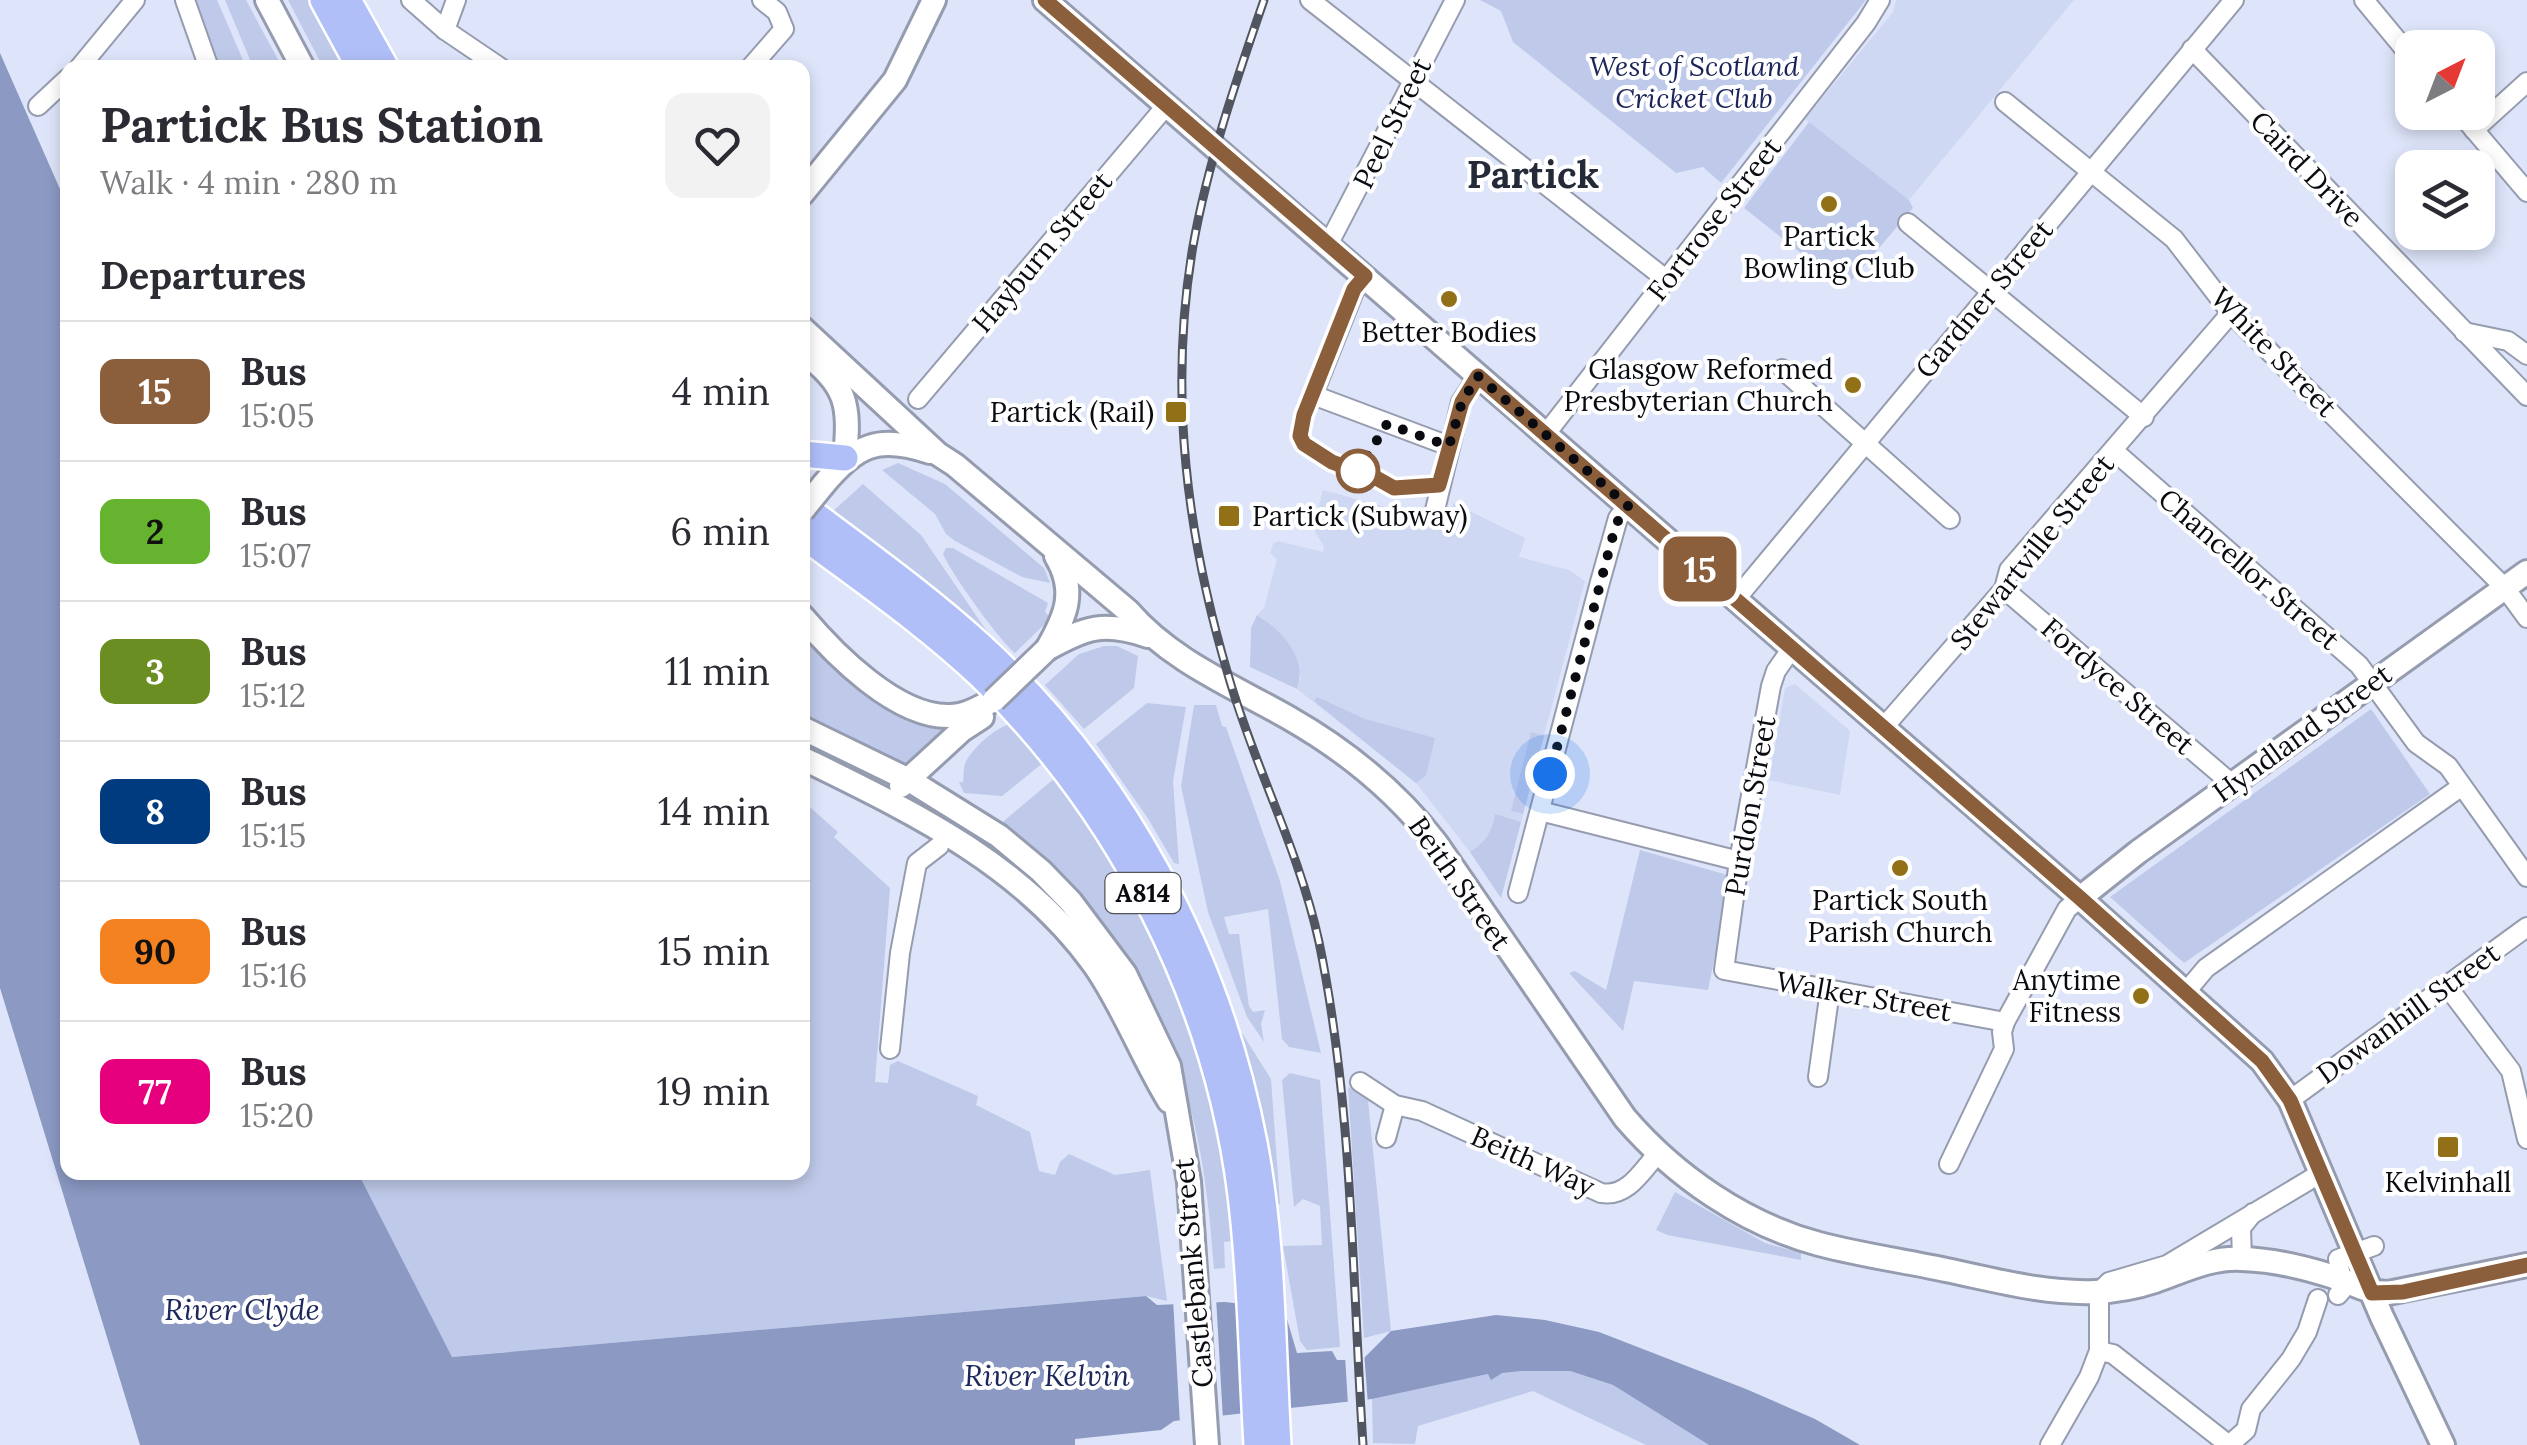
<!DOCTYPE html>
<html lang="en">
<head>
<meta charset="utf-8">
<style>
  :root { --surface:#fff; --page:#f2f2f3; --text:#2b2b33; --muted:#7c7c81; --line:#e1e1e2 }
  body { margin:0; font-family:Lora,serif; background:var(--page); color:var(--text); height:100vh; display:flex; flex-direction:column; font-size:38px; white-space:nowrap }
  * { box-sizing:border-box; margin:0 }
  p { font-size:32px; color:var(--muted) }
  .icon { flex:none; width:55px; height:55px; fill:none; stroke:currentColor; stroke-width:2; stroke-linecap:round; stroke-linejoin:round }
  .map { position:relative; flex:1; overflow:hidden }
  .panel { position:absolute; left:60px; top:60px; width:750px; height:1120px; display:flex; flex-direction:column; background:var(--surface); border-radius:20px; box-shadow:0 5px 15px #0003 }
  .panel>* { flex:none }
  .badge { padding:0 20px; border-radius:15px; font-size:35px; line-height:65px }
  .needle { width:65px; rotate:42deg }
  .tools { position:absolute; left:2395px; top:30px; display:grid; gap:20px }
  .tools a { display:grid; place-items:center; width:100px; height:100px; border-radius:20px; background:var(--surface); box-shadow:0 5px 15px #0003; font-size:50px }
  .you { position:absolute; width:50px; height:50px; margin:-25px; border:8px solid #fff; border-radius:50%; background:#1a73e8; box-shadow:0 0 0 15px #1a73e833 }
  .map>.badge { position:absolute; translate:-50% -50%; box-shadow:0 0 0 5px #fff }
  h2 { padding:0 40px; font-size:38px; line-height:90px }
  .round { display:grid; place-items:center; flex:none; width:105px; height:105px; border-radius:20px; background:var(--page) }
  .summary { display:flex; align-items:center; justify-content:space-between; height:170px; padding:0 40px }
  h1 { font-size:48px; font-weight:800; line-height:75px }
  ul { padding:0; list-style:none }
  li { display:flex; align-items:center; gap:30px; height:140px; padding:0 40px; border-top:2px solid var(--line) }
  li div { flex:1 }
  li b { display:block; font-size:38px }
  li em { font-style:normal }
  li .badge { min-width:110px; font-weight:700; text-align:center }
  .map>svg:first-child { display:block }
</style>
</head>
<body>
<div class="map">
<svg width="2527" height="1445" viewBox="0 0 2527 1445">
  <rect width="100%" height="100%" fill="#dee5fa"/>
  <g fill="#cfd8f3">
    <path d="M1896 0H2074L1909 200 1805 119 1893 12Z"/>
    <path d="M1323 490 1448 524 1453 503 1525 538 1519 557 1569 570 1585 581 1501 898 1470 852 1416 783 1297 689 1301 677 1265 620 1257 615 1264 608 1277 559 1270 553 1273 544 1278 541 1323 552 1324 547 1313 528Z"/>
    <path d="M1795 684 1850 731 1840 795 1769 780 1785 688Z"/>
  </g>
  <g fill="#bfcaea">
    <path d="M192 0H217L246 67H219L196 2Z"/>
    <path d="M225 0H246L282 67H253Z"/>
    <path d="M288 0H309L344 67H323Z"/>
    <path d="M1480 0H1866L1721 183 1703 167 1676 173 1513 42 1501 11Z"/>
    <path d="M1809 122 1909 200 1913 208 1845 288 1744 208Z"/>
    <path d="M898 463 945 484 1044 568 1050 583 1022 577 955 541 946 534 935 514 882 470Z"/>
    <path d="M863 484 921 535 997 646 937 591 833 511Z"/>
    <path d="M946 548H953L1048 603 1045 612 1051 618 1015 653C999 640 951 573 943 554Z"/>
    <path d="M1257 615C1282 631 1308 658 1297 689L1250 667 1251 628Z"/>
    <path d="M802 630 942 725 945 730 907 769 803 718Z"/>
    <path d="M1104 646H1117L1138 656 1134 688 1084 729 1045 685 1079 654Z"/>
    <path d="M1317 697 1365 719 1435 738 1426 775 1416 783 1314 701Z"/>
    <path d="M1147 703 1186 707 1173 781 1179 864 1174 863 1147 817 1096 744Z"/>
    <path d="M1194 705H1216L1222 726 1226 727 1280 881 1321 1053 1289 1047 1282 1039 1268 909 1224 917 1229 934H1239L1249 1006 1253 1012 1265 1010 1261 1024 1264 1042 1247 1017 1208 912 1181 786Z"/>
    <path d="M2371 709 2430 794 2184 963 2110 897Z"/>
    <path d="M1011 724 1044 762 1002 796 964 793 959 782H963C964 776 963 770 965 764 970 750 997 726 1011 724Z"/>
    <path d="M1531 732 1544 736 1523 814 1511 811Z"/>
    <path d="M1056 777C1160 915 1219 1069 1234 1241L1224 1242 1225 1268 1214 1269C1206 1160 1193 1083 1142 985L999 825Z"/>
    <path d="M803 801 838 832 834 837 890 888 875 1082 888 1083 890 1065 898 1061 978 1096 976 1105 1030 1132 1039 1171 1055 1175 1060 1162 1069 1154 1115 1175 1150 1170 1167 1301 1146 1296 451 1357 358 1173 802 1172Z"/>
    <path d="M1495 814 1521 822 1501 898 1470 852C1486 842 1492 832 1495 814Z"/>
    <path d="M1640 850 1731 876 1708 990 1634 981 1623 1031 1569 973 1575 971 1606 990Z"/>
    <path d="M1242 1033 1271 1079 1280 1204 1274 1205 1238 1034Z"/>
    <path d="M1290 1073 1320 1080 1340 1347 1307 1350 1300 1341 1283 1246 1322 1245 1320 1206 1303 1199 1294 1207 1282 1080Z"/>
    <path d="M1348 1087 1368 1100 1391 1331 1364 1338Z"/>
    <path d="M1675 1192 1765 1243 1801 1253V1260L1667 1235 1656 1230Z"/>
    <path d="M1522 1371H1570L1613 1385 1709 1445H1646L1533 1391 1418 1426 1415 1444 1373 1443 1372 1399 1488 1374Z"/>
  </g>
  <path fill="#8b99c3" d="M0 53 67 205 68 1172 358 1173 452 1357 1146 1296 1157 1305 1225 1302 1284 1309 1297 1353 1332 1351 1337 1360H1362L1391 1331 1496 1315 1545 1320 1599 1332 1746 1389 1815 1419 1860 1445H1709L1613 1385 1570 1371H1522L1502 1373 1491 1380 1488 1374 1372 1399 1174 1421 1161 1430 1075 1439V1445H140L0 988Z"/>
  <g fill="#dee5fa">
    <path d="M1216 1297 1223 1420 1180 1425 1173 1299Z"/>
    <path d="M1364 1351 1368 1405 1345 1407 1348 1405 1345 1355H1360Z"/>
  </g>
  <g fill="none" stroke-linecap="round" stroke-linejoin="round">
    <defs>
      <g id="street">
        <path d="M185 0 209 68"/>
        <path d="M411 0 445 30 501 68"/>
        <path d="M1310 0 1667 280"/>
        <path d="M2364 0 2412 58"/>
        <path d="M445 30 456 0"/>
        <path d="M2192 49 2527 396"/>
        <path d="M79 68 135 0"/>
        <path d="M750 68 784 29 777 12 762 0"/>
        <path d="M2005 102 2174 239 2231 313 2505 588 2527 618"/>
        <path d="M38 106 68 78"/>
        <path d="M2459 112 2527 192"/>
        <path d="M2474 130 2527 82"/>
        <path d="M1908 223 2144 417"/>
        <path d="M1328 245 1455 0"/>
        <path d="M1365 276 1355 289 1313 395 1449 446"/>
        <path d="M2464 332 2508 341 2527 355"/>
        <path d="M1782 369 1950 519"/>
        <path d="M918 399 1166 106"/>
        <path d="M1545 435 1866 23 1880 0"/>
        <path d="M2114 451 2359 665 2416 743 2448 766 2527 877"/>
        <path d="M1435 510 1461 402 1478 376"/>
        <path d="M2004 589 2232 784"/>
        <path d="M1736 599 2234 0"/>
        <path d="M1792 648 1776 671 1771 686 1739 861 1724 970 2005 1022"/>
        <path d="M1883 728 2004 589 2009 570 2231 313"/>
        <path d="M1540 811 1739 861"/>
        <path d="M1518 893 1600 582 1618 518 1628 506"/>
        <path d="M2447 986 2511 1071 2527 1139"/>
        <path d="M2185 993 2206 968 2462 786"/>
        <path d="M890 1049 900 953 917 863 939 846"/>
        <path d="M1818 1077 1830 990"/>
        <path d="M1360 1082 1395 1105 1422 1111 1601 1193C1627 1198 1642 1171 1658 1153"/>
        <path d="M2290 1100 2527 927"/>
        <path d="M1386 1138 1395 1105"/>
        <path d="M1949 1164 2004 1049 2002 1032 2005 1022 2067 909 2080 898"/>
        <path d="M2242 1258 2241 1228 2253 1213"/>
        <path d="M2338 1295 2343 1289 2338 1259 2374 1246"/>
        <path d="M2099 1351 2113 1354 2229 1445 2246 1430 2251 1409 2291 1359 2307 1332 2318 1299"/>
        <path d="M2050 1445 2089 1377 2099 1351V1292L2109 1282 2167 1265 2321 1173"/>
      </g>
      <g id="secondary">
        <path d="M267 0 303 68"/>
        <path d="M1045 0 2080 898 2262 1061 2290 1100 2382 1317 2443 1445"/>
        <path d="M802 194 895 80 934 0"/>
        <path d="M802 328 938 454 955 465 1128 611C1171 661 1233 686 1289 718 1345 750 1396 791 1436 843L1625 1118C1675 1176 1744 1224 1819 1244 1861 1255 1904 1261 1946 1270 1995 1280 2044 1294 2095 1292 2114 1291 2137 1287 2155 1281 2184 1271 2210 1257 2242 1259 2271 1260 2303 1267 2331 1276 2351 1282 2366 1293 2388 1293L2527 1265"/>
        <path d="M802 351C848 386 850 404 845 458"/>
        <path d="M823 485C857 444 878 435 930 452"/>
        <path d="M802 616C834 654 897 718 950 716 966 716 980 707 994 700"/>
        <path d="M1047 649C1066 616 1077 591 1056 556"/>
        <path d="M1047 649C1086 627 1104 621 1148 636"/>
        <path d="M802 728 909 780 999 836 1041 871 1071 902 1125 974 1169 1066 1189 1182 1207 1445"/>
        <path d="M802 758C910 811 1023 864 1095 966 1124 1008 1142 1057 1169 1101"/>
        <path d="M901 786 962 730 982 717"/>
        <path d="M2080 898 2138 852 2527 572"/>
      </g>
      <g id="primary">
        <path d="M323 0 360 68"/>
        <path d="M348 0 386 68"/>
        <path d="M802 454 845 458"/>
        <path d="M802 505C863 551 925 595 981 646 1123 776 1218 955 1254 1143 1273 1241 1272 1345 1278 1445"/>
        <path d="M802 535C863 581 926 624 981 676 1121 812 1217 1001 1241 1195 1251 1278 1252 1362 1257 1445"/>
      </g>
    </defs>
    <use href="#street" stroke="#969caf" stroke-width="22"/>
    <use href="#secondary" stroke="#969caf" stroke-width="28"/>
    <use href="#primary" stroke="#fff" stroke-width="30"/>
    <use href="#street" stroke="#fff" stroke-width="18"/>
    <use href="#secondary" stroke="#fff" stroke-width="22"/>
    <use href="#primary" stroke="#b0bff8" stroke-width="25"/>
    <defs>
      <path id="rail" d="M1264 0C1236 81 1208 162 1193 246 1168 393 1187 537 1229 678 1255 768 1299 850 1319 942 1353 1107 1352 1278 1363 1445"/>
    </defs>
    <use href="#rail" stroke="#515560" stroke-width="9"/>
    <use href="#rail" stroke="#fff" stroke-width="5" stroke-dasharray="15" stroke-linecap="butt"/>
    <defs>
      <g id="secondary-bridge">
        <path d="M802 511 823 485"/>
        <path d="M994 700 1047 649"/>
      </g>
    </defs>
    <use href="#secondary-bridge" stroke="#969caf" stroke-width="28" stroke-linecap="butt"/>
    <use href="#secondary-bridge" stroke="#fff" stroke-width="22"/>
  </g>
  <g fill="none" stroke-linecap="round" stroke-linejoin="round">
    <defs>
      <path id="line" d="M1045 0 1365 276 1354 289 1304 415 1300 436 1304 444 1332 462 1378 479 1394 488 1439 485 1462 402 1478 376 2080 898 2262 1061 2290 1100 2372 1293 2403 1292 2527 1265"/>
    </defs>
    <use href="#line" stroke="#fff" stroke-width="22"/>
    <use href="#line" stroke="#8b5e3c" stroke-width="15"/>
    <path stroke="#090b11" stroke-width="10" stroke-dasharray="0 18" d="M1358 471 1387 424 1449 446 1462 402 1478 376 1628 506 1616 524 1550 774"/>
  </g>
  <g fill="#927017" stroke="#fff" stroke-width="4">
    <circle cx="1829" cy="204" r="10"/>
    <circle cx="1449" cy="299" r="10"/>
    <circle cx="1853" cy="385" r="10"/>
    <rect x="1164" y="400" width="24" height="24" rx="5"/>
    <rect x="1217" y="504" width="24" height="24" rx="5"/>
    <circle cx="1900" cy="868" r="10"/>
    <circle cx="2141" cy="996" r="10"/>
    <rect x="2436" y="1135" width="24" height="24" rx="5"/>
  </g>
  <circle fill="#fff" stroke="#8b5e3c" stroke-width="5" cx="1358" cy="471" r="20"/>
  <g text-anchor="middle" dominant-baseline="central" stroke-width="8" stroke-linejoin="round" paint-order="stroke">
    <rect fill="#fff" stroke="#535458" stroke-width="2.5" x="1105.5" y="873" width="75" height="40" rx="8"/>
    <g font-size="25" font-weight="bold" fill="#090b11">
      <text x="1143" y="893">A814</text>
    </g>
    <g font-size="28" font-style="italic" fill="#1a2459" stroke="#fff">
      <text x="1694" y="66">West of Scotland<tspan x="1694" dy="32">Cricket Club</tspan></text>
    </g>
    <g font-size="28" fill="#090b11" stroke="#fff">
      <text transform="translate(1392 123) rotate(-64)">Peel Street</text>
      <text transform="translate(2307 169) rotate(46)">Caird Drive</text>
      <text transform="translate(1714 219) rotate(-52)">Fortrose Street</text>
      <text transform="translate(1042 252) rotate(-50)">Hayburn Street</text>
      <text transform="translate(1984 299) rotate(-50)">Gardner Street</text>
      <text transform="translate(2274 352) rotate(46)">White Street</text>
      <text transform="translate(2032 552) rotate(-51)">Stewartville Street</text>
      <text transform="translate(2249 569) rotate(41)">Chancellor Street</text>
      <text transform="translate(2118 686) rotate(41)">Fordyce Street</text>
      <text transform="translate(2302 733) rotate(-36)">Hyndland Street</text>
      <text transform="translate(1750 806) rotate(-80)">Purdon Street</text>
      <text transform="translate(1460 883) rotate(55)">Beith Street</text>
      <text transform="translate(1864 996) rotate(10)">Walker Street</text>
      <text transform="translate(2408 1013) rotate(-36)">Dowanhill Street</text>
      <text transform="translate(1533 1161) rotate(24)">Beith Way</text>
      <text transform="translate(1193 1273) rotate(-95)">Castlebank Street</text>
    </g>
    <g font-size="28" fill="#090b11" stroke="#fff">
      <text x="1829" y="236">Partick<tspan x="1829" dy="32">Bowling Club</tspan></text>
      <text x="1449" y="332">Better Bodies</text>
      <text x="1833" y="369" text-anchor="end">Glasgow Reformed<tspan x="1833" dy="32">Presbyterian Church</tspan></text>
      <text x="1154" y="412" text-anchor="end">Partick (Rail)</text>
      <text x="1252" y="516" text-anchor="start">Partick (Subway)</text>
      <text x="1900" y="900">Partick South<tspan x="1900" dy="32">Parish Church</tspan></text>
      <text x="2121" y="980" text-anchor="end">Anytime<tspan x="2121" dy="32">Fitness</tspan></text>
      <text x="2448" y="1182">Kelvinhall</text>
    </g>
    <g font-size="30" font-style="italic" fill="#1c275c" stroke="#fff">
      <text x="242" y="1309">River Clyde</text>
      <text x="1047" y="1375">River Kelvin</text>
    </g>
    <g font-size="38" font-weight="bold" fill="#252a39" stroke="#fff">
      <text x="1533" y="174">Partick</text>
    </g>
  </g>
</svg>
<div class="tools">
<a><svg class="needle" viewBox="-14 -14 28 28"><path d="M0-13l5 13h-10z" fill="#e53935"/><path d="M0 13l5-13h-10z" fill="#7c7c81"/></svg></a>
<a><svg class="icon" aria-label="layers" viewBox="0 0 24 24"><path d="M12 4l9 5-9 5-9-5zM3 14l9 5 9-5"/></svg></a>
</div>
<div class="you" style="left:1550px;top:774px"></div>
<b class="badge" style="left:1700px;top:569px;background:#8b5e3c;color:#fff">15</b>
<section class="panel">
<div class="summary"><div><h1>Partick Bus Station</h1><p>Walk · 4 min · 280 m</p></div><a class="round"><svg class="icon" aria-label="heart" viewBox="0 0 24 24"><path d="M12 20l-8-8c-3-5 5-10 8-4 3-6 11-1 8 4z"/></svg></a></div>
<h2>Departures</h2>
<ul>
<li><span class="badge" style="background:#8b5e3c;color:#fff">15</span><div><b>Bus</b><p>15:05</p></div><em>4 min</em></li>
<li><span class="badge" style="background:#65b32e;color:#111">2</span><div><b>Bus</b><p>15:07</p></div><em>6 min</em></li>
<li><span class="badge" style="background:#6b8e23;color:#fff">3</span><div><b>Bus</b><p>15:12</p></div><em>11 min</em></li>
<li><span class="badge" style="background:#003b80;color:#fff">8</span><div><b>Bus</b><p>15:15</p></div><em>14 min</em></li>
<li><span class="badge" style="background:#f58220;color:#111">90</span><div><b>Bus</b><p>15:16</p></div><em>15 min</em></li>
<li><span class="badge" style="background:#e6007e;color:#fff">77</span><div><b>Bus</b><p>15:20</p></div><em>19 min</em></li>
</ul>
</section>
</div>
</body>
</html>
